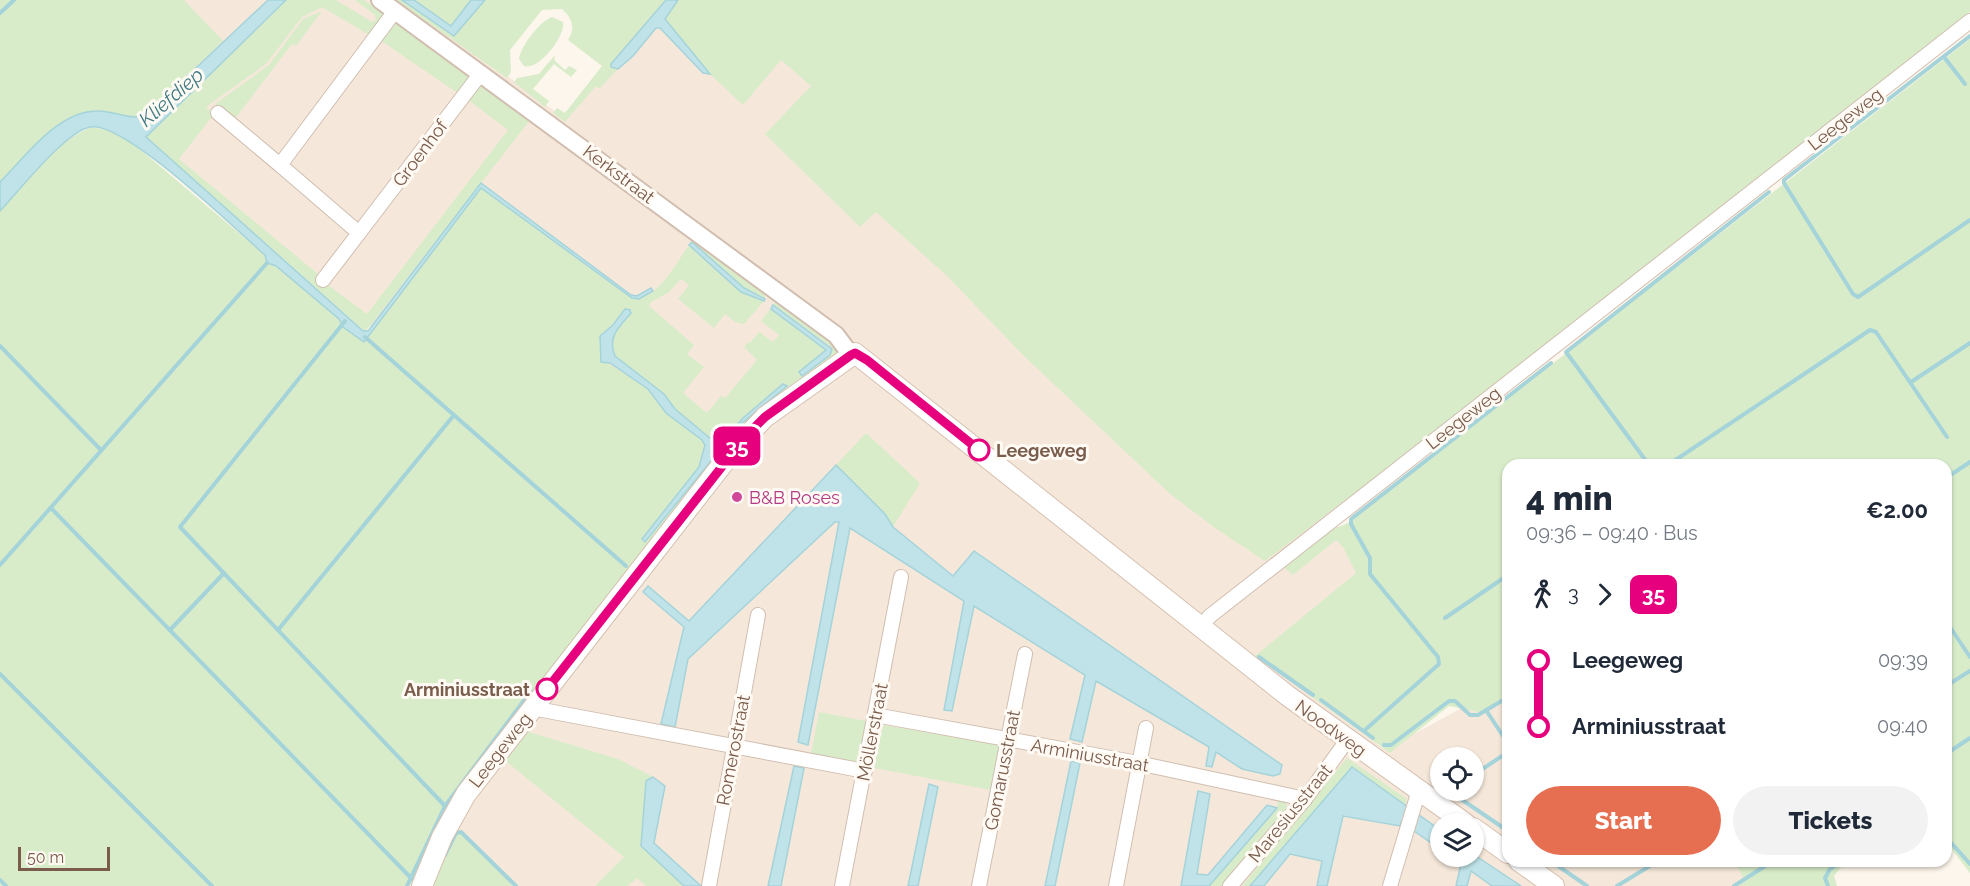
<!DOCTYPE html>
<html lang="en">
<head>
<meta charset="utf-8">
<style>
  :root { --surface:#fff; --page:#f2f2f3; --text:#1f2937; --muted:#747a83; --accent:#e76f51 }
  body { margin:0; font-family:Raleway,sans-serif; background:var(--page); color:var(--text); height:100vh; display:flex; flex-direction:column; font-size:22px; white-space:nowrap }
  * { box-sizing:border-box; margin:0 }
  p { font-size:20px; color:var(--muted) }
  .icon { flex:none; width:33px; height:33px; fill:none; stroke:currentColor; stroke-width:2; stroke-linecap:round; stroke-linejoin:round }
  .map { position:relative; flex:1; overflow:hidden }
  .sheet { position:absolute; left:1502px; top:459px; width:450px; height:408px; display:flex; flex-direction:column; background:var(--surface); border-radius:18px; box-shadow:0 2px 4px #0004 }
  .sheet>* { flex:none }
  .badge { padding:0 12px; border-radius:9px; font-size:21px; line-height:39px }
  .fabs { position:absolute; left:1430px; top:747px; display:grid; gap:12px }
  .fabs a { display:grid; place-items:center; width:54px; height:54px; border-radius:50%; background:var(--surface); box-shadow:0 2px 4px #0004; font-size:30px }
  .scale { position:absolute; left:18px; bottom:15px; width:92px; box-sizing:border-box; padding-left:6px; border:3px solid #7a5c4d; border-top:0; font-size:16px; line-height:21px; white-space:nowrap; color:#7a5c4d; -webkit-text-stroke:4px #fffaf3; paint-order:stroke }
  .map>.badge { position:absolute; translate:-50% -50%; box-shadow:0 0 0 3px #fff }
  .legs { display:flex; align-items:center; gap:9px; height:66px; padding:0 24px; font-size:20px }
  .legs p { margin-inline-start:auto }
  .head { display:flex; align-items:center; justify-content:space-between; height:102px; padding:0 24px }
  h1 { font-size:33px; font-weight:800; line-height:45px }
  .primary-button { display:flex; gap:12px; margin-top:auto; padding:12px 24px }
  .primary-button a { flex:1; height:69px; border-radius:36px; background:var(--accent); color:#fff; font-size:24px; font-weight:800; line-height:69px; text-align:center }
  .primary-button a+a { background:var(--page); color:var(--text) }
  ul { padding:0 24px; list-style:none }
  li { display:flex; align-items:center; gap:21px; height:66px; font-size:22px }
  li i { display:grid; place-items:center; width:9px; height:100%; margin:0 8px; background:currentColor }
  li i::after { content:''; width:15px; height:15px; margin:-8px; border:4px solid; border-radius:50%; background:var(--surface) }
  li p { margin-inline-start:auto }
  li:first-child i { background:linear-gradient(#0000 50%,currentColor 0) }
  li:last-child i { background:linear-gradient(currentColor 50%,#0000 0) }
  .map>svg:first-child { display:block }
</style>
</head>
<body>
<div class="map">
<svg width="1970" height="886" viewBox="0 0 1970 886">
  <rect width="100%" height="100%" fill="#fdf6ec"/>
  <path fill="#f5e8da" fill-rule="evenodd" d="M157 0H405L564 118 654 21 780 52 818 91 877 199 1323 508 1369 565 1262 657 1385 750 1507 683 1508 861H1737L1748 881 1740 886H468L409 820 711 463 367 324 145 145ZM1440 758H1473V790H1440ZM1440 824H1473V856H1440Z"/>
  <g fill="#d8ecc9" fill-rule="evenodd">
    <path d="M0 0H184L223 41 146 115C128 122 114 110 96 111 56 113 27 156 0 182Z"/>
    <path d="M286 0H336L372 22 376 20 375 15 355 0H364L384 14 371 36 322 7 302 17 266 64 206 107 214 114 179 159 318 274 316 280 325 287 328 285 367 314 508 130 467 99 480 83 530 120 365 332 146 137Z"/>
    <path d="M396 0H402L454 36 485 0H666L615 69H618L600 88 595 87 565 122 553 113 557 108 565 113 602 66 568 40C576 28 572 18 562 9L542 10 510 50 511 72 507 78Z"/>
    <path d="M414 0H471L451 26Z"/>
    <path d="M678 0H1970V12L1426 439 1265 561 1215 528 1169 493 1023 355 947 276 876 212 860 227 765 134 811 86 781 60 743 105 710 74 665 19Z"/>
    <path d="M322 11 296 46 292 44 234 120 215 104 269 65 303 19Z"/>
    <path d="M552 17 563 22C566 35 539 71 524 66L519 59C520 47 540 21 552 17Z"/>
    <path d="M400 22 470 72V78L459 94 380 40 392 24Z"/>
    <path d="M1970 39V873L1946 842V465H1508L1507 698 1484 713 1449 706 1390 753 1255 656 1356 573 1343 547 1336 540 1293 575 1282 566 1327 532 1348 523Z"/>
    <path d="M555 55 554 60 565 70 569 66 577 70 571 77 554 64 533 89 549 101 545 107 514 82 517 78 539 74Z"/>
    <path d="M92 127 116 132 129 140 265 255 267 263 276 266 339 319 343 327 364 342 481 188 632 298C659 300 675 264 689 245L741 292 764 301 744 324 735 322 725 314 714 328 678 299 689 285 681 279 668 293 651 302 649 306 694 345 687 354 704 367 683 393 707 413 721 396 725 398 757 360 744 347 748 342 750 343 759 332 773 342 779 335 761 321 771 308 826 350 799 372 830 355V346L773 305 777 301 838 345 839 353 810 377 565 657 561 655 446 804 410 886H0V211C27 183 55 141 92 127ZM631 313C619 327 607 337 615 356L664 394 675 409 716 444 721 445 743 418 783 384 735 431 645 542 642 539 699 467 705 445 702 440 666 413 648 389 606 362 599 343 620 315Z"/>
    <path d="M694 239 764 290 765 299 744 288 692 242Z"/>
    <path d="M866 433 920 483 893 527 885 514 836 465Z"/>
    <path d="M819 712 866 721 858 763 811 754Z"/>
    <path d="M883 725 1000 745 991 790 874 768Z"/>
    <path d="M526 731 618 759 653 777 646 781 641 846 684 886H646L637 878 627 886H595L624 857 503 759Z"/>
    <path d="M1347 758 1407 799 1405 805 1352 767 1250 886H1242Z"/>
    <path d="M1278 798 1286 800 1287 809 1222 886H1209L1277 809Z"/>
    <path d="M456 829 513 886H432Z"/>
    <path d="M1733 861H1846L1834 876 1837 886H1738L1746 881Z"/>
  </g>
  <g fill="#bfe3e8" stroke="#a5d3da" stroke-width="1.5">
    <path d="M268 0H286L146 137 363 331H368L481 183 631 295 637 296 651 288 653 291 639 299 632 298 481 188 364 342 343 327 339 319 276 266 267 263 265 255C236 230 124 120 90 127 65 132 19 191 0 211V182C26 156 57 112 96 111 114 110 129 121 146 115Z"/>
    <path d="M402 0H414L451 26 471 0H485L454 36Z"/>
    <path d="M666 0H678L665 19 710 74 703 73 660 28H656L633 56 618 69 611 67V64Z"/>
    <path d="M692 242 744 288 765 299 764 301 741 292 689 245Z"/>
    <path d="M773 305 832 349 830 355 802 376 799 372 826 350 771 309Z"/>
    <path d="M625 309 630 310 631 313C619 327 607 337 615 356L664 394 675 409 717 444H721L743 418 783 384 787 386 742 423 645 542 642 539 699 467 705 445 702 440 666 413 648 389 610 363 601 362 600 336 613 325Z"/>
    <path d="M836 465 885 514 893 527 953 576 974 551 1282 765 1280 774 1273 776 1242 769 1216 752 1212 767 1206 766 1209 747 1096 681 1082 742 1070 739 1085 675 974 606 952 711 944 710 964 601 850 528 808 745 798 742 839 522H835L688 659 675 727 661 724 684 627 643 592 648 586 689 621Z"/>
    <path d="M1071 761 1080 763 1055 886H1045Z"/>
    <path d="M794 766 804 768 781 886H768Z"/>
    <path d="M1352 767 1440 830V849L1401 822 1400 826 1343 816 1327 886H1317L1322 861 1290 854 1264 886H1250Z"/>
    <path d="M653 777 665 786 654 843 701 886H684L641 846 646 781Z"/>
    <path d="M929 784 938 787 918 886H908Z"/>
    <path d="M1198 791 1210 794 1197 874 1208 875 1267 805 1277 808 1209 886H1181Z"/>
    <path d="M1473 854 1521 886H1492L1471 871 1467 886H1456L1461 864 1450 857 1473 856Z"/>
  </g>
  <g fill="none" stroke-linecap="round" stroke-linejoin="round">
    <g stroke="#a5d3da" stroke-width="4">
      <path d="M0 13 14 0"/>
      <path d="M1970 36 1784 180V183L1853 294 1858 297 1970 220"/>
      <path d="M1944 57 1965 84"/>
      <path d="M345 321 180 527 445 806"/>
      <path d="M365 337 626 566"/>
      <path d="M0 346 100 449"/>
      <path d="M1911 382 1970 343"/>
      <path d="M1649 465 1566 352 1769 192"/>
      <path d="M1668 465 1870 330 1876 332 1947 437"/>
      <path d="M1946 478 1970 462"/>
      <path d="M51 508 412 879"/>
      <path d="M0 565 267 263"/>
      <path d="M1445 618 1508 575"/>
      <path d="M1948 624 1970 657"/>
      <path d="M170 630 224 573"/>
      <path d="M278 630 454 415"/>
      <path d="M1259 657 1313 695"/>
      <path d="M0 674 212 886"/>
      <path d="M1946 686 1970 671"/>
      <path d="M1321 700 1373 738"/>
      <path d="M1486 710 1503 736"/>
      <path d="M1365 730 1439 664 1438 657 1370 574V558L1351 524V519L1551 363"/>
      <path d="M1384 745H1391L1449 701H1455L1470 715H1478L1505 699"/>
      <path d="M1946 754 1970 738"/>
      <path d="M1481 770 1508 752"/>
      <path d="M1456 790 1455 795 1508 831"/>
      <path d="M1946 837 1970 864"/>
      <path d="M445 855 456 833 461 832 516 886"/>
      <path d="M1551 861 1587 886"/>
      <path d="M0 880 6 886"/>
      <path d="M407 886 445 806 531 691"/>
      <path d="M1617 886 1658 861"/>
      <path d="M1734 886 1773 861"/>
      <path d="M1828 886 1825 878 1830 869 1842 861"/>
    </g>
    <defs>
      <g id="minor">
        <path d="M218 113 280 165 395 11"/>
        <path d="M280 165 359 233 481 73"/>
        <path d="M323 280 359 233"/>
        <path d="M1199 628 1210 616 1970 21"/>
        <path d="M532 708 865 771"/>
        <path d="M875 715 1138 763 1305 799"/>
        <path d="M709 886 758 615"/>
        <path d="M842 886 901 577"/>
        <path d="M979 886 1025 654"/>
        <path d="M1116 886 1146 728"/>
        <path d="M1230 886 1305 799 1348 739"/>
        <path d="M1390 886 1419 790"/>
      </g>
      <path id="tertiary" d="M380 0 836 335 851 355"/>
      <g id="secondary">
        <path d="M1473 828 1508 853"/>
        <path d="M1519 861 1554 886"/>
        <path d="M422 886 442 837 466 794 732 452 765 417 855 353 1288 696 1466 824"/>
      </g>
    </defs>
    <use href="#minor" stroke="#d1beb0" stroke-width="16"/>
    <use href="#tertiary" stroke="#d1beb0" stroke-width="20"/>
    <use href="#secondary" stroke="#d6c0b0" stroke-width="22"/>
    <use href="#minor" stroke="#fff" stroke-width="14"/>
    <use href="#tertiary" stroke="#fff" stroke-width="16"/>
    <use href="#secondary" stroke="#fff" stroke-width="20"/>
  </g>
  <g fill="none" stroke-linecap="round" stroke-linejoin="round">
    <defs>
      <path id="line-1" d="M547 689 746 436 765 417 851 355 855 353 867 360 979 450"/>
    </defs>
    <use href="#line-1" stroke="#fff" stroke-width="14"/>
    <use href="#line-1" stroke="#e6007e" stroke-width="9"/>
  </g>
  <g fill="#fff" stroke="#e6007e" stroke-width="3">
    <circle cx="979" cy="450" r="10"/>
    <circle cx="547" cy="689" r="10"/>
  </g>
  <circle fill="#d1479c" stroke="#fffaf3" stroke-width="2" cx="737" cy="497" r="6"/>
  <g text-anchor="middle" dominant-baseline="central" stroke-width="6" stroke-linejoin="round" paint-order="stroke">
    <g font-size="18" fill="#7a5c4d" stroke="#fffaf3">
      <text transform="translate(1845 119) rotate(-38)">Leegeweg</text>
      <text transform="translate(420 153) rotate(-53)">Groenhof</text>
      <text transform="translate(619 174) rotate(37)">Kerkstraat</text>
      <text transform="translate(1463 418) rotate(-38)">Leegeweg</text>
      <text transform="translate(1331 728) rotate(36)">Noodweg</text>
      <text transform="translate(872 732) rotate(-79)">Möllerstraat</text>
      <text transform="translate(500 750) rotate(-52)">Leegeweg</text>
      <text transform="translate(733 750) rotate(-79)">Romerostraat</text>
      <text transform="translate(1090 755) rotate(10)">Arminiusstraat</text>
      <text transform="translate(1002 770) rotate(-79)">Gomarusstraat</text>
      <text transform="translate(1290 813) rotate(-51)">Maresiusstraat</text>
    </g>
    <g font-size="18" font-weight="bold" fill="#7a5c4d" stroke="#fffaf3" text-anchor="start">
      <text x="996" y="450">Leegeweg</text>
      <text x="530" y="689" text-anchor="end">Arminiusstraat</text>
    </g>
    <g font-size="18" fill="#b23c85" stroke="#fffaf3" text-anchor="start">
      <text x="749" y="497">B&amp;B Roses</text>
    </g>
    <g font-size="20" font-style="italic" fill="#437c86" stroke="#fffaf3">
      <text transform="translate(171 97) rotate(-41)">Kliefdiep</text>
    </g>
  </g>
</svg>
<div class="fabs">
<a><svg class="icon" aria-label="locate" viewBox="0 0 24 24"><circle cx="12" cy="12" r="6"/><path d="M12 2v4M12 18v4M2 12h4M18 12h4"/></svg></a>
<a><svg class="icon" aria-label="layers" viewBox="0 0 24 24"><path d="M12 4l9 5-9 5-9-5zM3 14l9 5 9-5"/></svg></a>
</div>
<div class="scale">50 m</div>
<b class="badge" style="left:737px;top:446px;background:#e6007e;color:#fff">35</b>
<section class="sheet">
<div class="head"><div><h1>4 min</h1><p>09:36 – 09:40 · Bus</p></div><b>€2.00</b></div>
<div class="legs"><svg class="icon" aria-label="walk" viewBox="0 0 24 24"><circle cx="13" cy="4" r="2"/><path d="M13 8l-2 6 4 7M11 14l-3 7M7 12l3-4h3l4 4"/></svg>3<svg class="icon" aria-label="forward" viewBox="0 0 24 24"><path d="M9 5l7 7-7 7"/></svg><b class="badge" style="background:#e6007e;color:#fff">35</b></div>
<ul>
<li><i style="color:#e6007e"></i><b>Leegeweg</b><p>09:39</p></li>
<li><i style="color:#e6007e"></i><b>Arminiusstraat</b><p>09:40</p></li>
</ul>
<div class="primary-button"><a>Start</a><a>Tickets</a></div>
</section>
</div>
</body>
</html>
